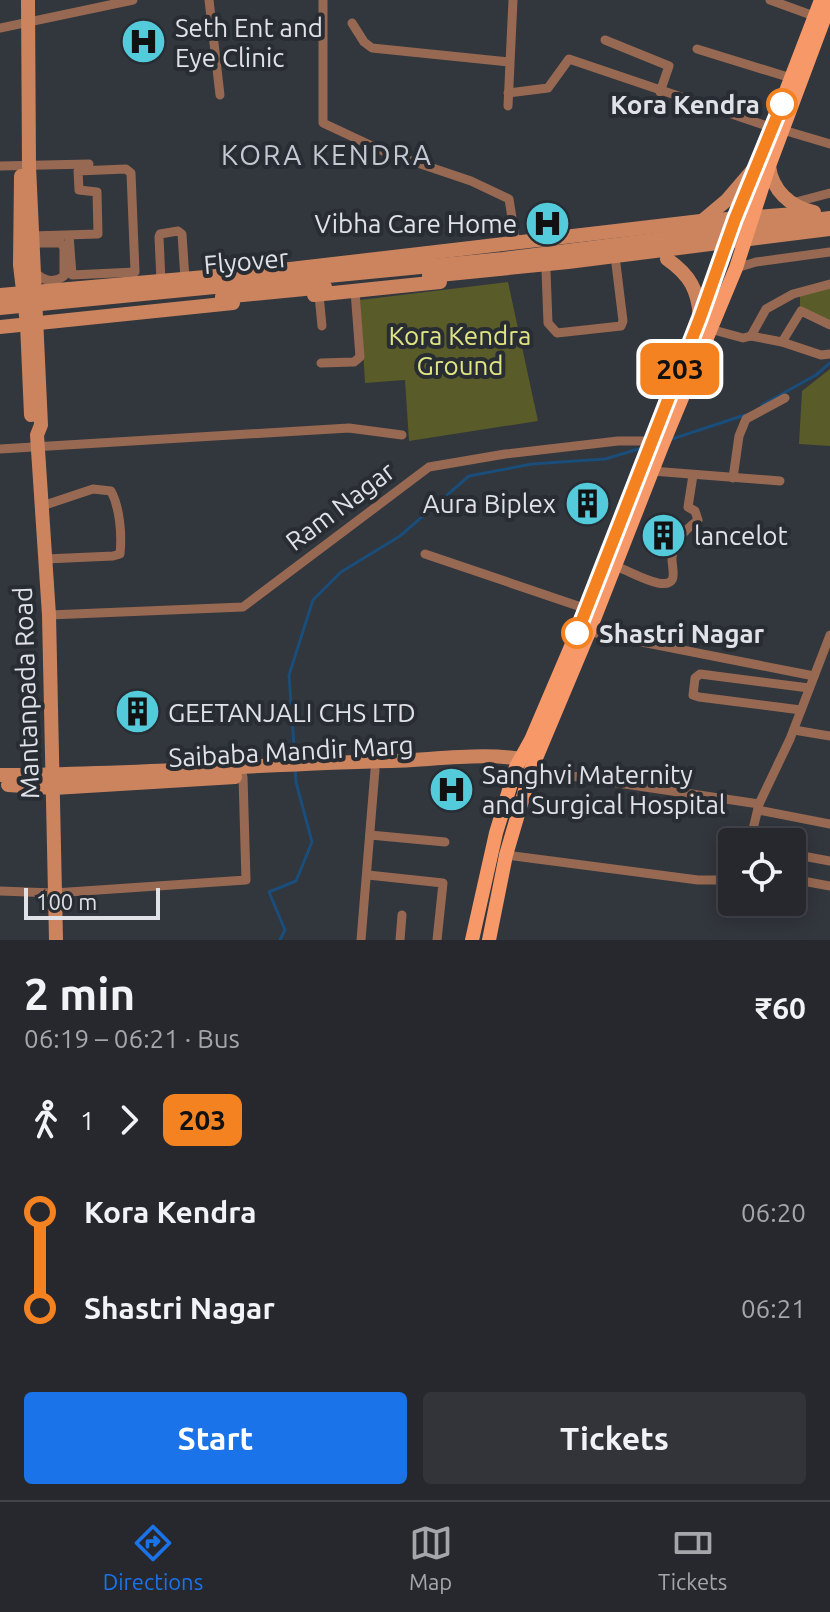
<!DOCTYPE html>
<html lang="en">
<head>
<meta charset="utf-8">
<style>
  :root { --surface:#26282e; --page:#32343a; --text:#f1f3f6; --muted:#a4a6aa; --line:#42444a; --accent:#1a73e8 }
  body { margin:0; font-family:Ubuntu,sans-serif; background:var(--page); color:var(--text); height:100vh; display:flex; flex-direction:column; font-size:30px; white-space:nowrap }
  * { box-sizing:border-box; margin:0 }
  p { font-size:26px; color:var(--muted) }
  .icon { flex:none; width:44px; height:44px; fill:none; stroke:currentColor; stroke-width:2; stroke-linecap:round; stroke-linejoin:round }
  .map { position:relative; height:940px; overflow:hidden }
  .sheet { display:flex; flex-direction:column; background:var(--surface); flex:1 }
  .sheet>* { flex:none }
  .badge { padding:0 16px; border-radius:12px; font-size:28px; line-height:52px }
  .tools { position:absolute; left:718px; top:828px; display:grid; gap:16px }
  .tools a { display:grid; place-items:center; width:88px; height:88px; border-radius:8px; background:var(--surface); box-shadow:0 4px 20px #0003,0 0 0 2px var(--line); font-size:40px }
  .scale { position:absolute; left:24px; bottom:20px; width:136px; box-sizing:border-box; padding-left:8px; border:4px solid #e0e2e7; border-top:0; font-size:22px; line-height:28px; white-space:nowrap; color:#e0e2e7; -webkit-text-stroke:6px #282c33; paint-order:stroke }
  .map>.badge { position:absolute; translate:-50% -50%; box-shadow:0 0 0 4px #fff }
  .legs { display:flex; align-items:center; gap:12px; height:88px; padding:0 24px; font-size:26px }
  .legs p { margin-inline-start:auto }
  .summary { display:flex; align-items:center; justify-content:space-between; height:136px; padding:0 24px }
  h1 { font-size:44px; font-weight:700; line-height:60px }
  .action { display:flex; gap:16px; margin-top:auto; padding:16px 24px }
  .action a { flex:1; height:92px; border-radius:8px; background:var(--accent); color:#fff; font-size:32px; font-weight:700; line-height:92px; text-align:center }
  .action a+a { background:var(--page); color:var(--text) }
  ul { padding:0 24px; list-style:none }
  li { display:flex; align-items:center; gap:28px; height:96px; font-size:30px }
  li i { display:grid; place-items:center; width:12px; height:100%; margin:0 10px; background:currentColor }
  li i::after { content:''; width:20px; height:20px; margin:-10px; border:6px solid; border-radius:50%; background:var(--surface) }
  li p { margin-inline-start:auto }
  li:first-child i { background:linear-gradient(#0000 50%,currentColor 0) }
  li:last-child i { background:linear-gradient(currentColor 50%,#0000 0) }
  .tabs { display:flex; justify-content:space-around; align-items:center; height:112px; border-top:2px solid var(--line); background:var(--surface); font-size:22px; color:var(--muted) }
  .tabs a { display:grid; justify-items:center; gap:4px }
  .tabs .on { color:var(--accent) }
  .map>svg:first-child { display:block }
</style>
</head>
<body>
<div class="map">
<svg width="830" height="940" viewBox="0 0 830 940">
  <rect width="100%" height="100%" fill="#32363d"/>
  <g fill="#595b28">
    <path d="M508 282 538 421 409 441 405 380 365 383 360 300Z"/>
    <path d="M830 286V322L800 307V295Z"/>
    <path d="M830 369V446L799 444 802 391Z"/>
  </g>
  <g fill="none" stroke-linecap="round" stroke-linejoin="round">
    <g stroke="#1a4d79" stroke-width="3">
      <path d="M762 405 816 375 830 363"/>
      <path d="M672 439 745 415"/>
      <path d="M295 760 289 675 313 600 341 572 400 536 469 476 532 464 605 459 642 448"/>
      <path d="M280 940 285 930 269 892 296 881 312 842 296 782 295 768"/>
    </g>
    <g stroke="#976952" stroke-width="9">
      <path d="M209 0 220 95"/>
      <path d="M323 0V123L385 152 471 181 509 199 516 243"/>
      <path d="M770 0 814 16"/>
      <path d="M352 23 364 42 372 48 509 62"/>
      <path d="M0 28 133 0"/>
      <path d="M605 40 669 66 660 92"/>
      <path d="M697 49 791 78"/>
      <path d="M508 93 548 88 569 59 773 128"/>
      <path d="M508 106 513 0"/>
      <path d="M783 130 830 144"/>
      <path d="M0 166 89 164"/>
      <path d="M792 203 830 193"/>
      <path d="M32 236 98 234 97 192 79 190 78 171 126 169 131 173 135 272 72 275 69 235"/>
      <path d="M32 243H61L64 248V276C56 282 46 282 38 275"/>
      <path d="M736 268 756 262 830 252"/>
      <path d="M546 271 548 323 557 333 621 326 623 321 616 264"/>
      <path d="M161 281 159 237 160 234 178 231 182 234 185 279"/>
      <path d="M319 295 322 326"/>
      <path d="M710 329 743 338 751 336 782 342 821 355 830 354"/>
      <path d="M751 336 766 309 793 294 830 284"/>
      <path d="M782 342 801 311 830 325"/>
      <path d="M321 363 354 362 360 357 355 291"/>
      <path d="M0 449 349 428 402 435"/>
      <path d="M652 471 780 481"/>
      <path d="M733 478 739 436 746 419 785 398"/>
      <path d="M42 506 93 489 111 491C120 508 122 535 120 554L113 556 46 559"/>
      <path d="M425 554 587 609"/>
      <path d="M615 566C629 571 644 580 658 583 681 587 671 568 672 557 674 541 686 529 698 520L695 511 688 507 693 475"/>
      <path d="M49 615 243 607 429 467 505 454 618 441H653"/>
      <path d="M586 631 814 676"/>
      <path d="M801 710 699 697 693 695 695 678 700 674 809 688"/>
      <path d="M794 730 830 736"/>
      <path d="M531 770 759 804"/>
      <path d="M758 810 830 824"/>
      <path d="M370 835 445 842"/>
      <path d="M750 842 759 804 790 739 830 635"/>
      <path d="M792 854 830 861"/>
      <path d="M506 855 698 880H722L732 874"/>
      <path d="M368 875 443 883 437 940"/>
      <path d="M792 879 830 886"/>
      <path d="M0 891 54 893 246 880 243 777 240 767"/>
      <path d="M361 940 375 770"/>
      <path d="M400 940 402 915"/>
    </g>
    <g stroke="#cc845f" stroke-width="14">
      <path d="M28 0 29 166 41 425 37 435 49 615 56 940"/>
      <path d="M769 166C772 190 790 207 814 212"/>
      <path d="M21 176 20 265 27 324 31 415"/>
      <path d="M702 221 727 200 757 165"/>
      <path d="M667 259C690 275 698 290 700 317"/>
      <path d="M429 276 568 262 830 229"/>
      <path d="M0 295 273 271 701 221 795 214"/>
      <path d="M314 295 440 282"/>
      <path d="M222 297 325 287"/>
      <path d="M0 308 503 259 830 218"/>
      <path d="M0 327 233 303"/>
      <path d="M0 775C130 775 260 764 391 761 432 760 492 751 531 761"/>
      <path d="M8 785 54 788 235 777"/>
    </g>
    <g stroke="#f69868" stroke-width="14">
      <path d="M472 940 496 833 516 767 531 740 587 609 821 0"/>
      <path d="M489 940 506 855 531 770 589 632 662 446 736 268 769 166 830 3"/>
    </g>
  </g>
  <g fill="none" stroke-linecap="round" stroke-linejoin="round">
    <defs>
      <path id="line-1" d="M577 633 700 318 735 219 782 104"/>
    </defs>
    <use href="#line-1" stroke="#fff" stroke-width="18"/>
    <use href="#line-1" stroke="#f58220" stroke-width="12"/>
  </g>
  <defs>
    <symbol id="hospital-disc" viewBox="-11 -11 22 22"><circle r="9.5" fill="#53cbdb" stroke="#282c33"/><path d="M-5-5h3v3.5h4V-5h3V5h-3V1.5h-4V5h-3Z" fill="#111"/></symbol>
    <symbol id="building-disc" viewBox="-11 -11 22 22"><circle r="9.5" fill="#53cbdb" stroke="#282c33"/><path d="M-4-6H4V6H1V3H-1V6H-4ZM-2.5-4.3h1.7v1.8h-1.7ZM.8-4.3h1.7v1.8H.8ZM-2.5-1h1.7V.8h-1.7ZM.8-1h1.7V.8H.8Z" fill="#111"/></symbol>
  </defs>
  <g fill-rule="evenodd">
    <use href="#hospital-disc" x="118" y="16" width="51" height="51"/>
    <use href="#hospital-disc" x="522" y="198" width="51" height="51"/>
    <use href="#building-disc" x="562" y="478" width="51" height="51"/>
    <use href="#building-disc" x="638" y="510" width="51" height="51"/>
    <use href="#building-disc" x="112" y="686" width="51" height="51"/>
    <use href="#hospital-disc" x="426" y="764" width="51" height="51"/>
  </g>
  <g fill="#fff" stroke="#f58220" stroke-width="4">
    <circle cx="782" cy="104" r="14"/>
    <circle cx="577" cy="633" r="14"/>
  </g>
  <g text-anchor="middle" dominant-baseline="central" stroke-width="8" stroke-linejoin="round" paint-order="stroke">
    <g font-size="26" fill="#e0e2e7" stroke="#282c33" text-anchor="start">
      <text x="175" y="27">Seth Ent and<tspan x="175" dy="30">Eye Clinic</tspan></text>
      <text x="517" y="223" text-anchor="end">Vibha Care Home</text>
      <text x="556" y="503" text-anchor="end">Aura Biplex</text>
      <text x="694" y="535">lancelot</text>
      <text x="168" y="712">GEETANJALI CHS LTD</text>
      <text x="482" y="774">Sanghvi Maternity<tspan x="482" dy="30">and Surgical Hospital</tspan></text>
    </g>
    <g font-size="26" font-weight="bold" fill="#e0e2e7" stroke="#282c33" text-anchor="end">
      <text x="760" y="104">Kora Kendra</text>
      <text x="599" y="633" text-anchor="start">Shastri Nagar</text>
    </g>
    <g font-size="26" fill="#e0e2e7" stroke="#282c33">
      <text transform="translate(246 261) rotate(-5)">Flyover</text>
      <text transform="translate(340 506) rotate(-37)">Ram Nagar</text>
      <text transform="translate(26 693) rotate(-92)">Mantanpada Road</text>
      <text transform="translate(291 751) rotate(-3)">Saibaba Mandir Marg</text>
    </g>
    <g font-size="26" fill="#e0e482" stroke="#282c33">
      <text x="460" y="335">Kora Kendra<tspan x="460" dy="30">Ground</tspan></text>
    </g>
    <g font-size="28" letter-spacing="2" fill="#c3c8d2" stroke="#282c33">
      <text x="327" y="154">KORA KENDRA</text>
    </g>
  </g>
</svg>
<div class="tools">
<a><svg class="icon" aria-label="locate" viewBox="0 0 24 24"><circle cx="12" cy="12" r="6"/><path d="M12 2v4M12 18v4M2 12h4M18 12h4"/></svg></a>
</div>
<div class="scale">100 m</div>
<b class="badge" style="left:680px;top:369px;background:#f58220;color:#111">203</b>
</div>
<section class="sheet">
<div class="summary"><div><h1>2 min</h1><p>06:19 – 06:21 · Bus</p></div><b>₹60</b></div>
<div class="legs"><svg class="icon" aria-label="walk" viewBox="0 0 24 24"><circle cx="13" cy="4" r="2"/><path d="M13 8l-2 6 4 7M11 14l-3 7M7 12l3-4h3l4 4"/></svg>1<svg class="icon" aria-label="forward" viewBox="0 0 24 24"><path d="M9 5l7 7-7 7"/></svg><b class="badge" style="background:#f58220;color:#111">203</b></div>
<ul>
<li><i style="color:#f58220"></i><b>Kora Kendra</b><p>06:20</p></li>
<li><i style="color:#f58220"></i><b>Shastri Nagar</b><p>06:21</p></li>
</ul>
<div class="action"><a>Start</a><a>Tickets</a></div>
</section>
<nav class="tabs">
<a class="on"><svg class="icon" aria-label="directions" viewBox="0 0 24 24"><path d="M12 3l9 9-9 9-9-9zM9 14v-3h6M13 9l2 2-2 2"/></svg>Directions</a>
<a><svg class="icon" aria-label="map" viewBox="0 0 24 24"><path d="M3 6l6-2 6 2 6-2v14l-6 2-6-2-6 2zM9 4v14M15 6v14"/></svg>Map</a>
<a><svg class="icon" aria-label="tickets" viewBox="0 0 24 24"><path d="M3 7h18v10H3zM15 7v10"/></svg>Tickets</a>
</nav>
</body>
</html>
